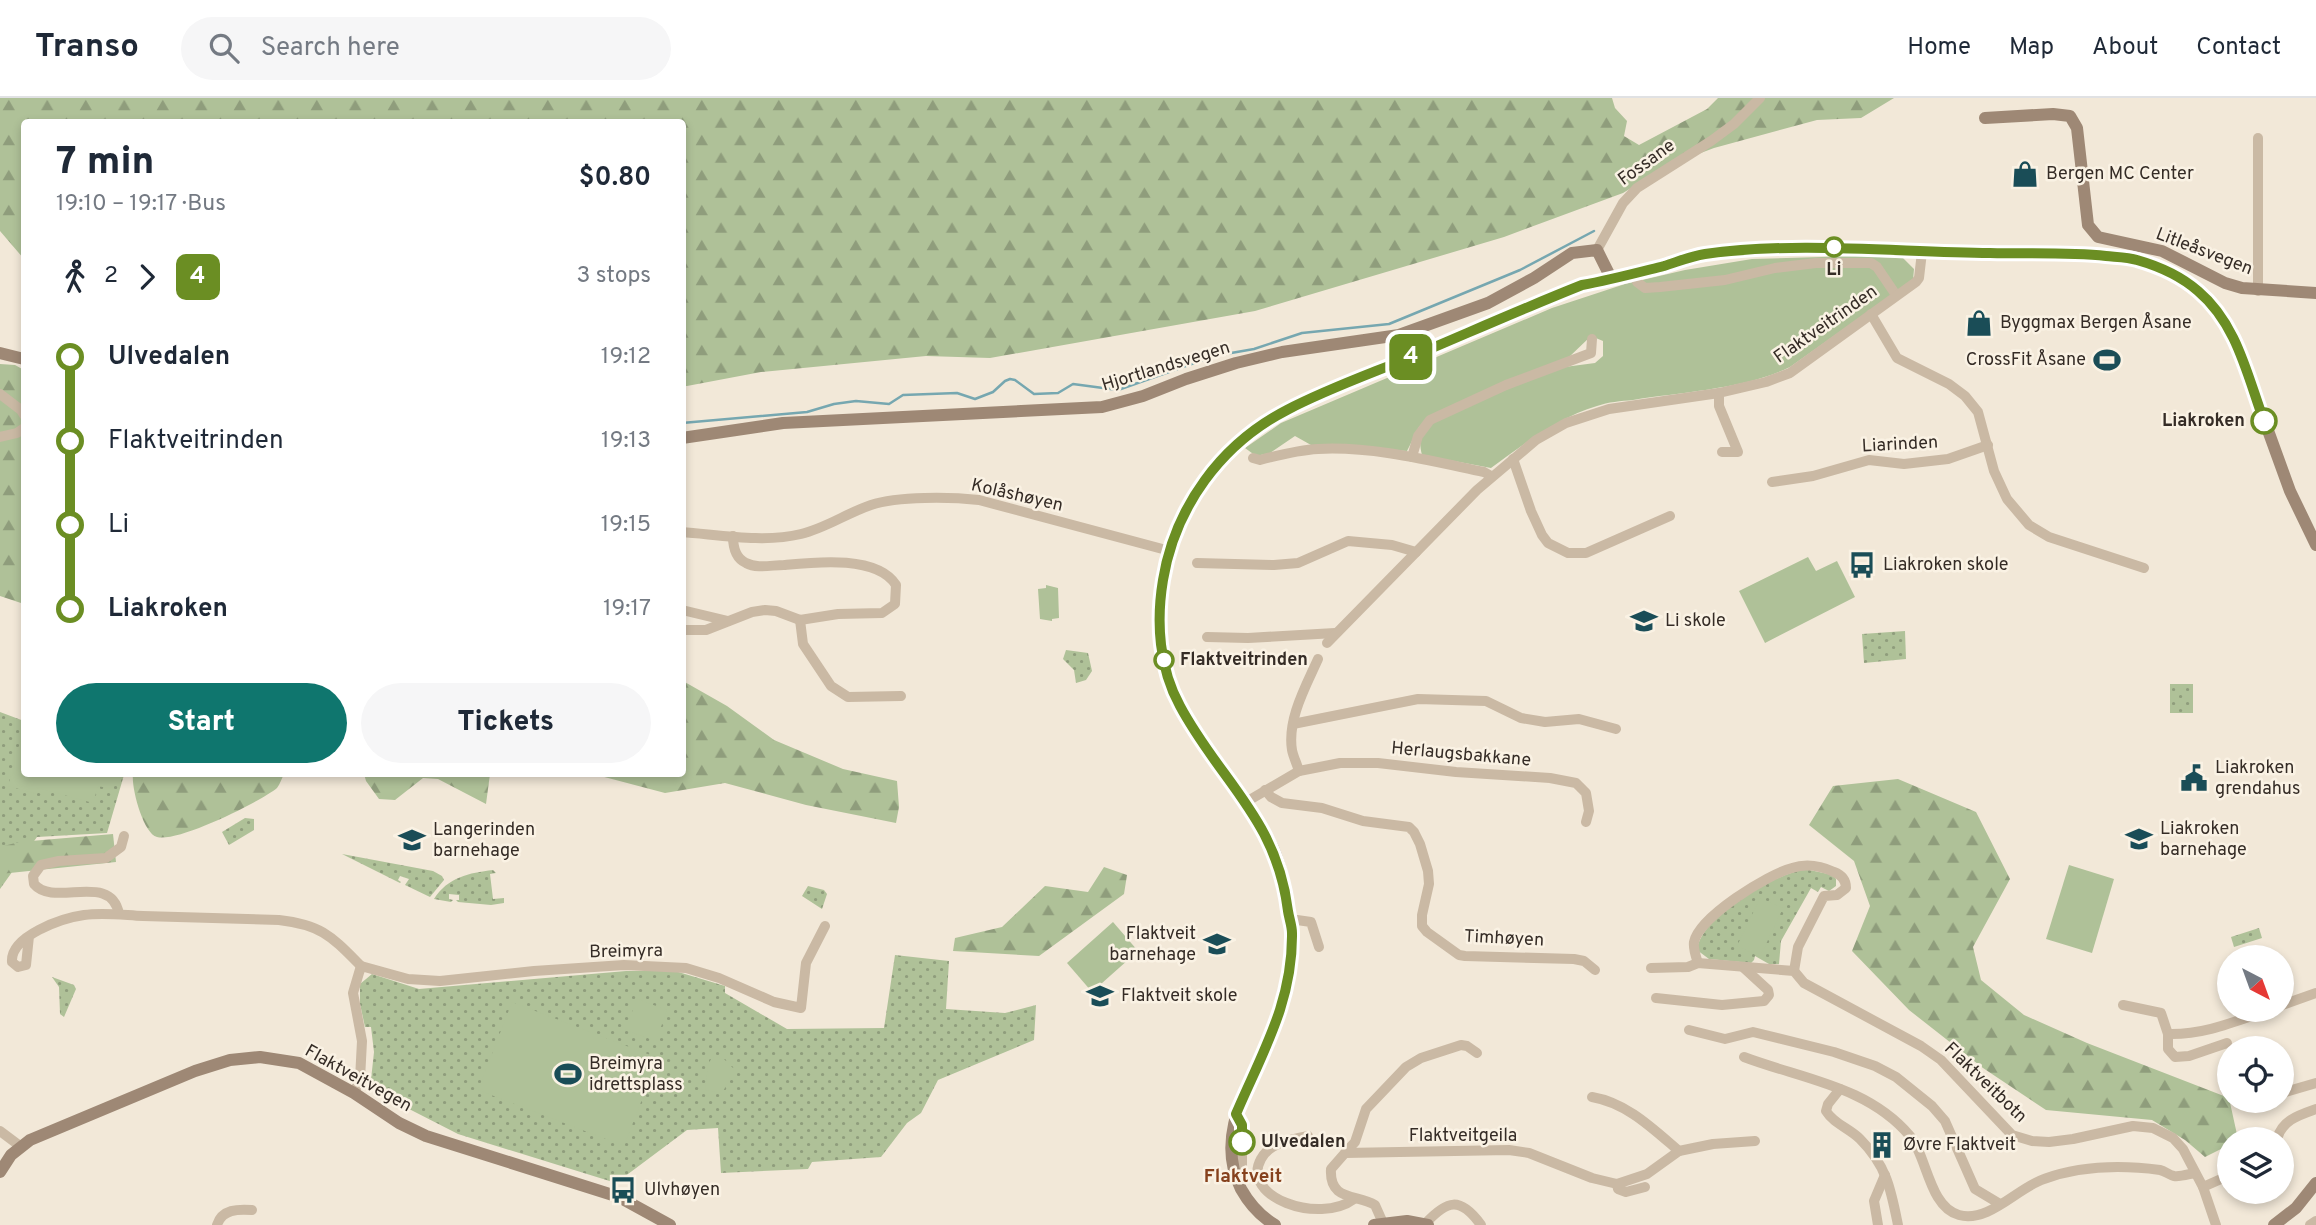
<!DOCTYPE html>
<html lang="en">
<head>
<meta charset="utf-8">
<style>
  :root { --surface:#fff; --page:#f6f6f7; --text:#1f2937; --muted:#747a83; --line:#e0e1e3; --accent:#0f766e }
  body { margin:0; font-family:Overpass,sans-serif; background:var(--page); color:var(--text); height:100vh; display:flex; flex-direction:column; font-size:26px; white-space:nowrap }
  * { box-sizing:border-box; margin:0 }
  p { font-size:23px; color:var(--muted) }
  .icon { flex:none; width:38px; height:38px; fill:none; stroke:currentColor; stroke-width:2; stroke-linecap:round; stroke-linejoin:round }
  .map { position:relative; flex:1; overflow:hidden }
  .drawer { position:absolute; left:21px; top:21px; width:665px; height:658px; display:flex; flex-direction:column; background:var(--surface); border-radius:7px; box-shadow:0 4px 10px #0003 }
  .drawer>* { flex:none }
  .badge { padding:0 14px; border-radius:10px; font-size:24px; line-height:46px }
  .needle { width:46px; rotate:139deg }
  .buttons { position:absolute; left:2217px; top:847px; display:grid; gap:14px }
  .buttons a { display:grid; place-items:center; width:77px; height:77px; border-radius:50%; background:var(--surface); box-shadow:0 4px 10px #0003; font-size:35px }
  .map>.badge { position:absolute; translate:-50% -50%; box-shadow:0 0 0 4px #fff }
  .legs { display:flex; align-items:center; gap:10px; height:77px; padding:0 35px; font-size:23px }
  .legs p { margin-inline-start:auto }
  .summary { display:flex; align-items:center; justify-content:space-between; height:119px; padding:0 35px }
  h1 { font-size:38px; font-weight:800; line-height:52px }
  .button { display:flex; gap:14px; margin-top:auto; padding:14px 35px }
  .button a { flex:1; height:80px; border-radius:42px; background:var(--accent); color:#fff; font-size:28px; font-weight:800; line-height:80px; text-align:center }
  .button a+a { background:var(--page); color:var(--text) }
  ul { padding:0 35px; list-style:none }
  li { display:flex; align-items:center; gap:24px; height:84px; font-size:26px }
  li i { display:grid; place-items:center; width:10px; height:100%; margin:0 9px; background:currentColor }
  li i::after { content:''; width:18px; height:18px; margin:-9px; border:5px solid; border-radius:50%; background:var(--surface) }
  li p { margin-inline-start:auto }
  li:first-child i { background:linear-gradient(#0000 50%,currentColor 0) }
  li:last-child i { background:linear-gradient(currentColor 50%,#0000 0) }
  header { display:flex; align-items:center; gap:42px; box-sizing:border-box; height:98px; padding:0 35px; background:var(--surface); border-bottom:2px solid var(--line) }
  header strong { font-size:33px }
  nav { display:flex; gap:38px; margin-inline-start:auto; font-size:24px }
  .search { width:490px; height:63px; background:var(--page); display:flex; align-items:center; gap:18px; box-sizing:border-box; padding:0 24px; border-radius:38px; color:var(--muted); font-size:26px }
  .map>svg:first-child { display:block }
</style>
</head>
<body>
<header>
<strong>Transo</strong>
<div class="search"><svg class="icon" aria-label="search" viewBox="0 0 24 24"><circle cx="10" cy="10" r="6"/><path d="M15 15l6 6"/></svg>Search here</div>
<nav><a>Home</a><a>Map</a><a>About</a><a>Contact</a></nav>
</header>
<div class="map">
<svg width="2316" height="1127" viewBox="0 0 2316 1127">
  <defs>
    <pattern id="grass-dots" width="8" height="8" patternUnits="userSpaceOnUse" patternTransform="scale(1.75)"><rect width="8" height="8" fill="#afc198"/><path d="M2 2h.1M6 6h.1" fill="none" stroke="#8f9d7c" stroke-width="1.8" stroke-linecap="round"/></pattern>
    <pattern id="forest-firs" width="22" height="20" patternUnits="userSpaceOnUse" patternTransform="scale(1.75)"><rect width="22" height="20" fill="#afc198"/><path d="M5 1l3.5 6h-7zM16 11l3.5 6h-7z" fill="#8f9d7c"/></pattern>
  </defs>
  <rect width="100%" height="100%" fill="#f2e8d8"/>
  <g fill="url(#grass-dots)">
    <path d="M1905 533 1906 561 1864 565 1862 536Z"/>
    <path d="M1066 552 1088 555 1092 573 1086 582 1076 585 1074 572 1063 561Z"/>
    <rect x="2170" y="586" width="23" height="29"/>
    <path d="M0 614 24 623V676L124 677 107 735 37 739 0 791Z"/>
    <path d="M245 720 254 721V732L229 747 222 734Z"/>
    <path d="M342 756 433 773 442 778 444 782 430 799 405 787 409 781 400 778 398 782 401 784 400 785Z"/>
    <path d="M1805 771 1833 777 1836 781V788L1829 793 1821 789 1818 794 1811 790 1781 843 1779 866H1769L1755 858 1754 862 1751 865 1709 861 1697 852C1702 816 1772 778 1805 771Z"/>
    <path d="M493 772 496 775 490 776 493 801 504 800V805L491 807 458 804 456 802H459V797L449 796V801L453 802 451 804 434 801C448 779 469 775 493 772Z"/>
    <path d="M808 788 824 792 827 796 822 811 802 798Z"/>
    <path d="M2259 830 2262 840 2234 849 2231 839Z"/>
    <path d="M895 857 949 863 946 911 1005 915 1036 907 1034 942 938 982 921 1015 907 1025 881 1059 812 1064 808 1071 721 1075 718 1030 687 1032 616 1085 458 1036 370 991 374 954 371 929H365L360 906V886L372 876 419 891 626 873H675L725 888V895L787 931 884 930Z"/>
    <path d="M52 879 74 887 76 891 64 919 60 916 59 889Z"/>
  </g>
  <g fill="url(#forest-firs)">
    <path d="M0 0H1612L1615 10 1627 23 1624 38 1639 47 1707 11 1718 0H1894L1861 20 1817 22 1714 50 1669 67 1623 95 1504 139 1255 213 990 260 926 258 761 274 687 288H682V24H24V161L0 133Z"/>
    <path d="M0 266 15 267 24 272V506L0 498Z"/>
    <path d="M683 583 727 608 774 642 843 671 897 683 899 709 896 725 806 707 725 685 665 695 593 676H682Z"/>
    <path d="M133 676H284C282 680 280 686 277 690 260 704 177 745 157 739 143 735 131 689 133 676Z"/>
    <path d="M364 676H490L486 706 438 681 423 680 395 702 379 701 366 683Z"/>
    <path d="M1898 681 1976 714 2010 781 1973 849 1981 882 2024 917 2087 945 2229 1000 2238 1041H2230L2229 1047 2205 1059 2185 1042 2152 1022 2046 1012 1983 970 1909 912 1852 853 1870 808 1854 763 1809 727 1833 688Z"/>
    <path d="M113 736 116 764 0 776V749L19 744Z"/>
    <path d="M1104 769 1127 777 1124 796 1039 858 953 853 955 840 1002 829 1045 788 1088 794Z"/>
  </g>
  <g fill="#afc198">
    <path d="M1856 158 1903 160 1914 171 1913 182 1790 269C1746 291 1682 294 1633 302 1621 303 1608 304 1597 308 1557 320 1524 346 1491 370L1422 357C1417 338 1423 330 1439 320L1557 270 1595 265 1603 258V243L1591 238 1567 261 1429 318 1419 329 1407 353 1311 347 1295 338 1270 355 1256 358 1245 350 1281 325 1552 210 1625 186 1685 172 1752 161Z"/>
    <path d="M1808 459 1816 473 1837 463 1855 499 1765 545 1739 493Z"/>
    <path d="M1046 487 1058 490 1059 520 1052 521V523L1040 521 1038 491 1046 490Z"/>
    <path d="M23 633 24 676H116L111 691 98 688 93 705 42 691 38 690 37 696 8 688Z"/>
    <path d="M2069 767 2114 781 2092 855 2046 841Z"/>
    <path d="M1760 800 1783 810 1760 859 1737 848Z"/>
    <path d="M1113 824 1138 853 1092 894 1067 865Z"/>
    <path d="M637 901 667 912 656 943 625 932Z"/>
    <path d="M512 904 658 960 624 1048 478 992Z"/>
    <path d="M712 959 724 961 734 971 721 998 716 994 705 992 708 967Z"/>
  </g>
  <g fill="none" stroke-linecap="round" stroke-linejoin="round">
    <path stroke="#76a7b0" stroke-width="2.5" d="M682 325 807 314 834 306 856 303 889 306 903 297 957 295 975 301 993 294 1005 283 1010 281 1015 282 1034 296 1058 295 1073 286 1118 292 1214 258 1254 251 1302 235 1389 226 1520 172 1594 133"/>
    <g stroke="#cab9a4" stroke-width="10">
      <path d="M1597 152 1623 105 1637 90 1711 43 1734 26 1760 0"/>
      <path d="M1637 184 1645 190 1660 189 1725 182 1775 170 1816 165H1871L1877 169 1896 197"/>
      <path d="M2258 193V40"/>
      <path d="M1871 216 1897 260 1949 286 1965 298 1978 314 1994 373 2007 401 2029 427 2049 439 2144 470"/>
      <path d="M1719 295V308L1738 354H1722"/>
      <path d="M0 296 21 312 24 317"/>
      <path d="M0 339 17 335 24 330"/>
      <path d="M1412 359 1418 338 1430 322 1506 287 1591 255 1592 241"/>
      <path d="M1253 360 1260 362C1279 357 1299 352 1318 351 1373 348 1431 363 1484 374L1491 378"/>
      <path d="M1513 361 1531 413 1542 437 1548 445 1568 455H1586L1670 418"/>
      <path d="M1772 384 1813 378 1869 362 1904 366 1948 361 1988 347"/>
      <path d="M682 434C721 437 764 445 801 436 826 430 847 415 871 407 898 398 951 399 979 402L1170 453"/>
      <path d="M1197 465 1274 467 1298 465 1348 443 1392 447 1416 454"/>
      <path d="M682 512 728 523"/>
      <path d="M800 522 803 546 831 588 848 599 901 598"/>
      <path d="M682 532H706L752 514 765 512 776 513 800 522 838 516 882 515 895 506 896 487C877 457 815 464 784 467 772 467 757 471 746 465 735 460 733 449 733 438"/>
      <path d="M1207 539 1248 540 1335 535"/>
      <path d="M1327 545 1477 392 1536 342 1566 325 1609 311 1719 295 1766 284 1790 275 1916 184 1919 180 1922 154"/>
      <path d="M1293 626 1418 601 1486 603 1521 620 1545 624 1579 621 1616 631"/>
      <path d="M1299 673C1297 666 1293 658 1292 652 1287 621 1306 588 1318 561"/>
      <path d="M1265 692 1271 699 1282 705 1322 710 1363 723 1409 729 1414 734 1420 746 1428 773 1429 786 1422 817V828L1427 834 1459 857 1465 858 1574 861 1584 863 1595 872"/>
      <path d="M1246 704 1299 673 1340 665H1378L1456 674 1550 680 1576 685 1586 695 1589 713 1586 724"/>
      <path d="M119 816C111 773 54 810 34 786L33 778 41 767 59 763 106 760 121 749 124 738"/>
      <path d="M1290 821 1311 824 1319 849"/>
      <path d="M29 838 26 867 18 869 12 864C10 838 62 820 84 817 103 814 123 817 143 818 188 819 233 821 279 822 322 827 331 838 361 868"/>
      <path d="M1698 865C1696 859 1693 851 1694 844 1699 819 1768 776 1792 770 1807 765 1821 768 1834 774 1842 777 1846 782 1846 790L1837 797 1824 798 1798 849 1794 873"/>
      <path d="M1651 870 1688 869 1698 865 1794 873 1804 885 1921 948 1941 962 2012 1037 2032 1043 2049 1044 2073 1041 2133 1028 2153 1030 2173 1040 2183 1051 2203 1089 2216 1127"/>
      <path d="M1656 900 1722 907 1764 903 1769 897 1768 892 1744 870"/>
      <path d="M2123 907 2161 915 2168 936C2204 937 2236 923 2269 912"/>
      <path d="M2282 907 2316 895"/>
      <path d="M1689 932 1725 941 1753 934 1834 954 1875 968 1896 979 1932 1008 1945 1023 1975 1091 2000 1106"/>
      <path d="M2168 936V951L2175 959 2189 958 2227 945"/>
      <path d="M1744 959C1802 981 1868 988 1910 1038 1927 1058 1929 1109 1959 1117 1989 1125 2017 1090 2044 1081 2080 1068 2122 1067 2160 1072 2165 1073 2169 1077 2174 1078 2180 1079 2189 1076 2195 1075"/>
      <path d="M1840 991 1828 1006 1826 1013C1834 1026 1849 1030 1860 1041 1887 1068 1891 1092 1898 1127"/>
      <path d="M354 995 360 981 362 943 353 895 361 868 408 881 440 883 534 873 624 867 686 870 719 880 774 904 801 910 806 865 825 828"/>
      <path d="M2282 995 2316 985"/>
      <path d="M1592 999C1627 1005 1652 1030 1679 1053"/>
      <path d="M0 1033 20 1048"/>
      <path d="M1308 1038C1292 1041 1269 1045 1261 1061 1240 1099 1319 1127 1354 1101"/>
      <path d="M2277 1041C2282 1022 2299 1017 2316 1011"/>
      <path d="M1345 1055 1355 1044 1366 1011 1406 969 1421 960 1461 947 1467 948 1477 955"/>
      <path d="M1234 1075 1242 1071V1027L1236 1016"/>
      <path d="M1617 1086 1618 1091 1626 1094 1645 1089"/>
      <path d="M2203 1089 2230 1077"/>
      <path d="M1383 1125 1375 1107C1356 1096 1329 1103 1331 1071L1345 1055 1509 1052 1529 1055 1592 1080 1617 1086 1647 1076 1679 1053 1713 1046 1755 1043"/>
      <path d="M1425 1126C1447 1102 1460 1098 1481 1127"/>
      <path d="M217 1127C222 1111 238 1111 252 1112"/>
      <path d="M1878 1127 1874 1103 1885 1077"/>
      <path d="M2310 1127 2316 1123"/>
    </g>
    <g stroke="#9e8875" stroke-width="12">
      <path d="M1985 20 2053 16 2070 18 2077 30 2088 127 2098 139 2162 153 2225 185 2242 190 2316 195"/>
      <path d="M0 255 24 261"/>
      <path d="M682 340 783 325 1102 309 1143 298 1186 281 1236 265 1282 254 1399 237 1488 205 1534 180 1572 155 1597 152 1612 182"/>
      <path d="M0 1074 11 1057 30 1042 195 973 230 962 260 959 299 965 354 995 399 1025 426 1038 619 1099 670 1127"/>
      <path d="M1275 1127C1260 1118 1250 1107 1241 1091 1210 1029 1261 973 1280 916 1287 895 1295 850 1291 829 1287 803 1284 775 1273 750 1256 714 1229 684 1207 652 1194 633 1181 613 1172 592 1149 536 1158 463 1186 410 1233 320 1333 292 1420 255 1474 232 1527 209 1582 187L1612 182 1701 157 1752 151 1854 150 1922 154 2089 156 2136 161 2172 176 2197 192 2220 215 2231 233 2241 258 2290 393 2316 447"/>
      <path d="M1374 1127 1407 1123 1428 1127"/>
      <path d="M2274 1127 2296 1110 2316 1085"/>
    </g>
  </g>
  <g fill="none" stroke-linecap="round" stroke-linejoin="round">
    <defs>
      <path id="line-1" d="M1242 1044V1027L1236 1016C1262 955 1293 904 1292 835 1292 828 1289 820 1288 813 1277 721 1220 683 1180 608 1159 570 1156 524 1163 482 1175 409 1221 346 1287 312 1327 291 1370 276 1411 259 1468 235 1524 210 1582 187 1610 182 1636 175 1664 168 1677 164 1691 158 1705 156 1799 143 1895 154 1990 155 2028 156 2068 154 2106 158 2116 159 2128 159 2137 162 2158 168 2182 179 2198 193 2237 226 2247 277 2264 323"/>
    </defs>
    <use href="#line-1" stroke="#fff" stroke-width="16"/>
    <use href="#line-1" stroke="#6b8e23" stroke-width="10"/>
  </g>
  <defs>
    <symbol id="shop-bare" viewBox="-9 -9 18 18"><path d="M-5-2.5h2.3a2.7 3.5 0 0 1 5.4 0H5L5.5 6h-11ZM-1.5-2.5h3a1.5 2.3 0 0 0-3 0Z" fill="#1a4d57" stroke="#faf2e4" stroke-width="2.5" paint-order="stroke"/></symbol>
    <symbol id="stadium-bare" viewBox="-9 -9 18 18"><path d="M0-5a6.5 5 0 1 0 0 10a6.5 5 0 1 0 0-10ZM-3.5-1.8h7v3.6h-7Z" fill="#1a4d57" stroke="#faf2e4" stroke-width="2.5" paint-order="stroke"/></symbol>
    <symbol id="bus-bare" viewBox="-9 -9 18 18"><path d="M-5-6H5V4H4V6H2V4H-2V6H-4V4H-5ZM-3.5-4V0h7V-4ZM-3.5 1.2v1.5H-2V1.2ZM2 1.2v1.5H3.5V1.2Z" fill="#1a4d57" stroke="#faf2e4" stroke-width="2.5" paint-order="stroke"/></symbol>
    <symbol id="school-bare" viewBox="-9 -9 18 18"><path d="M0-5L7-2L0 1L-7-2ZM-4 1L0 2.5L4 1V4Q0 6-4 4Z" fill="#1a4d57" stroke="#faf2e4" stroke-width="2.5" paint-order="stroke"/></symbol>
    <symbol id="civic-bare" viewBox="-9 -9 18 18"><path d="M-.6-6.5H3V-4.5H.6V-3L4-1V1h2V6H-6V1h2V-1L-.6-3ZM-1.2 2.5V6h2.4V2.5Z" fill="#1a4d57" stroke="#faf2e4" stroke-width="2.5" paint-order="stroke"/></symbol>
    <symbol id="building-bare" viewBox="-9 -9 18 18"><path d="M-4-6H4V6H1V3H-1V6H-4ZM-2.5-4.3h1.7v1.8h-1.7ZM.8-4.3h1.7v1.8H.8ZM-2.5-1h1.7V.8h-1.7ZM.8-1h1.7V.8H.8Z" fill="#1a4d57" stroke="#faf2e4" stroke-width="2.5" paint-order="stroke"/></symbol>
  </defs>
  <g fill-rule="evenodd">
    <use href="#shop-bare" x="2006" y="57" width="38" height="38"/>
    <use href="#shop-bare" x="1960" y="206" width="38" height="38"/>
    <use href="#stadium-bare" x="2088" y="243" width="38" height="38"/>
    <use href="#bus-bare" x="1843" y="448" width="38" height="38"/>
    <use href="#school-bare" x="1625" y="504" width="38" height="38"/>
    <use href="#civic-bare" x="2175" y="661" width="38" height="38"/>
    <use href="#school-bare" x="2120" y="722" width="38" height="38"/>
    <use href="#school-bare" x="393" y="723" width="38" height="38"/>
    <use href="#school-bare" x="1198" y="827" width="38" height="38"/>
    <use href="#school-bare" x="1081" y="879" width="38" height="38"/>
    <use href="#stadium-bare" x="549" y="957" width="38" height="38"/>
    <use href="#building-bare" x="1863" y="1028" width="38" height="38"/>
    <use href="#bus-bare" x="604" y="1073" width="38" height="38"/>
  </g>
  <g fill="#fff" stroke="#6b8e23" stroke-width="3.5">
    <circle cx="1834" cy="149" r="9"/>
    <circle cx="2264" cy="323" r="12"/>
    <circle cx="1164" cy="562" r="9"/>
    <circle cx="1242" cy="1044" r="12"/>
  </g>
  <g text-anchor="middle" dominant-baseline="central" stroke-width="5" stroke-linejoin="round" paint-order="stroke">
    <g font-size="18" fill="#352c26" stroke="#faf2e4">
      <text transform="translate(1647 65) rotate(-36)">Fossane</text>
      <text transform="translate(2204 154) rotate(21)">Litleåsvegen</text>
      <text transform="translate(1826 227) rotate(-35)">Flaktveitrinden</text>
      <text transform="translate(1166 269) rotate(-17)">Hjortlandsvegen</text>
      <text transform="translate(1900 347) rotate(-3)">Liarinden</text>
      <text transform="translate(1017 398) rotate(13)">Kolåshøyen</text>
      <text transform="translate(1461 657) rotate(5)">Herlaugsbakkane</text>
      <text transform="translate(1504 841) rotate(3)">Timhøyen</text>
      <text transform="translate(626 854) rotate(-1)">Breimyra</text>
      <text transform="translate(358 981) rotate(29)">Flaktveitvegen</text>
      <text transform="translate(1985 985) rotate(44)">Flaktveitbotn</text>
      <text x="1463" y="1038">Flaktveitgeila</text>
    </g>
    <g font-size="18" fill="#352c26" stroke="#faf2e4" text-anchor="start">
      <text x="2046" y="76">Bergen MC Center</text>
      <text x="2000" y="225">Byggmax Bergen Åsane</text>
      <text x="2086" y="262" text-anchor="end">CrossFit Åsane</text>
      <text x="1883" y="467">Liakroken skole</text>
      <text x="1665" y="523">Li skole</text>
      <text x="2215" y="670">Liakroken<tspan x="2215" dy="21">grendahus</tspan></text>
      <text x="2160" y="731">Liakroken<tspan x="2160" dy="21">barnehage</tspan></text>
      <text x="433" y="732">Langerinden<tspan x="433" dy="21">barnehage</tspan></text>
      <text x="1196" y="836" text-anchor="end">Flaktveit<tspan x="1196" dy="21">barnehage</tspan></text>
      <text x="1121" y="898">Flaktveit skole</text>
      <text x="589" y="966">Breimyra<tspan x="589" dy="21">idrettsplass</tspan></text>
      <text x="1903" y="1047">Øvre Flaktveit</text>
      <text x="644" y="1092">Ulvhøyen</text>
    </g>
    <g font-size="18" font-weight="bold" fill="#352c26" stroke="#faf2e4" text-anchor="start">
      <text x="1834" y="172" text-anchor="middle">Li</text>
      <text x="2245" y="323" text-anchor="end">Liakroken</text>
      <text x="1180" y="562">Flaktveitrinden</text>
      <text x="1261" y="1044">Ulvedalen</text>
    </g>
    <g font-size="19" font-weight="bold" fill="#86411d" stroke="#faf2e4">
      <text x="1243" y="1079">Flaktveit</text>
    </g>
  </g>
</svg>
<div class="buttons">
<a><svg class="needle" viewBox="-14 -14 28 28"><path d="M0-13l5 13h-10z" fill="#e53935"/><path d="M0 13l5-13h-10z" fill="#747a83"/></svg></a>
<a><svg class="icon" aria-label="locate" viewBox="0 0 24 24"><circle cx="12" cy="12" r="6"/><path d="M12 2v4M12 18v4M2 12h4M18 12h4"/></svg></a>
<a><svg class="icon" aria-label="layers" viewBox="0 0 24 24"><path d="M12 4l9 5-9 5-9-5zM3 14l9 5 9-5"/></svg></a>
</div>
<b class="badge" style="left:1411px;top:259px;background:#6b8e23;color:#fff">4</b>
<section class="drawer">
<div class="summary"><div><h1>7 min</h1><p>19:10 – 19:17 · Bus</p></div><b>$0.80</b></div>
<div class="legs"><svg class="icon" aria-label="walk" viewBox="0 0 24 24"><circle cx="13" cy="4" r="2"/><path d="M13 8l-2 6 4 7M11 14l-3 7M7 12l3-4h3l4 4"/></svg>2<svg class="icon" aria-label="forward" viewBox="0 0 24 24"><path d="M9 5l7 7-7 7"/></svg><b class="badge" style="background:#6b8e23;color:#fff">4</b><p>3 stops</p></div>
<ul>
<li><i style="color:#6b8e23"></i><b>Ulvedalen</b><p>19:12</p></li>
<li><i style="color:#6b8e23"></i><span>Flaktveitrinden</span><p>19:13</p></li>
<li><i style="color:#6b8e23"></i><span>Li</span><p>19:15</p></li>
<li><i style="color:#6b8e23"></i><b>Liakroken</b><p>19:17</p></li>
</ul>
<div class="button"><a>Start</a><a>Tickets</a></div>
</section>
</div>
</body>
</html>
